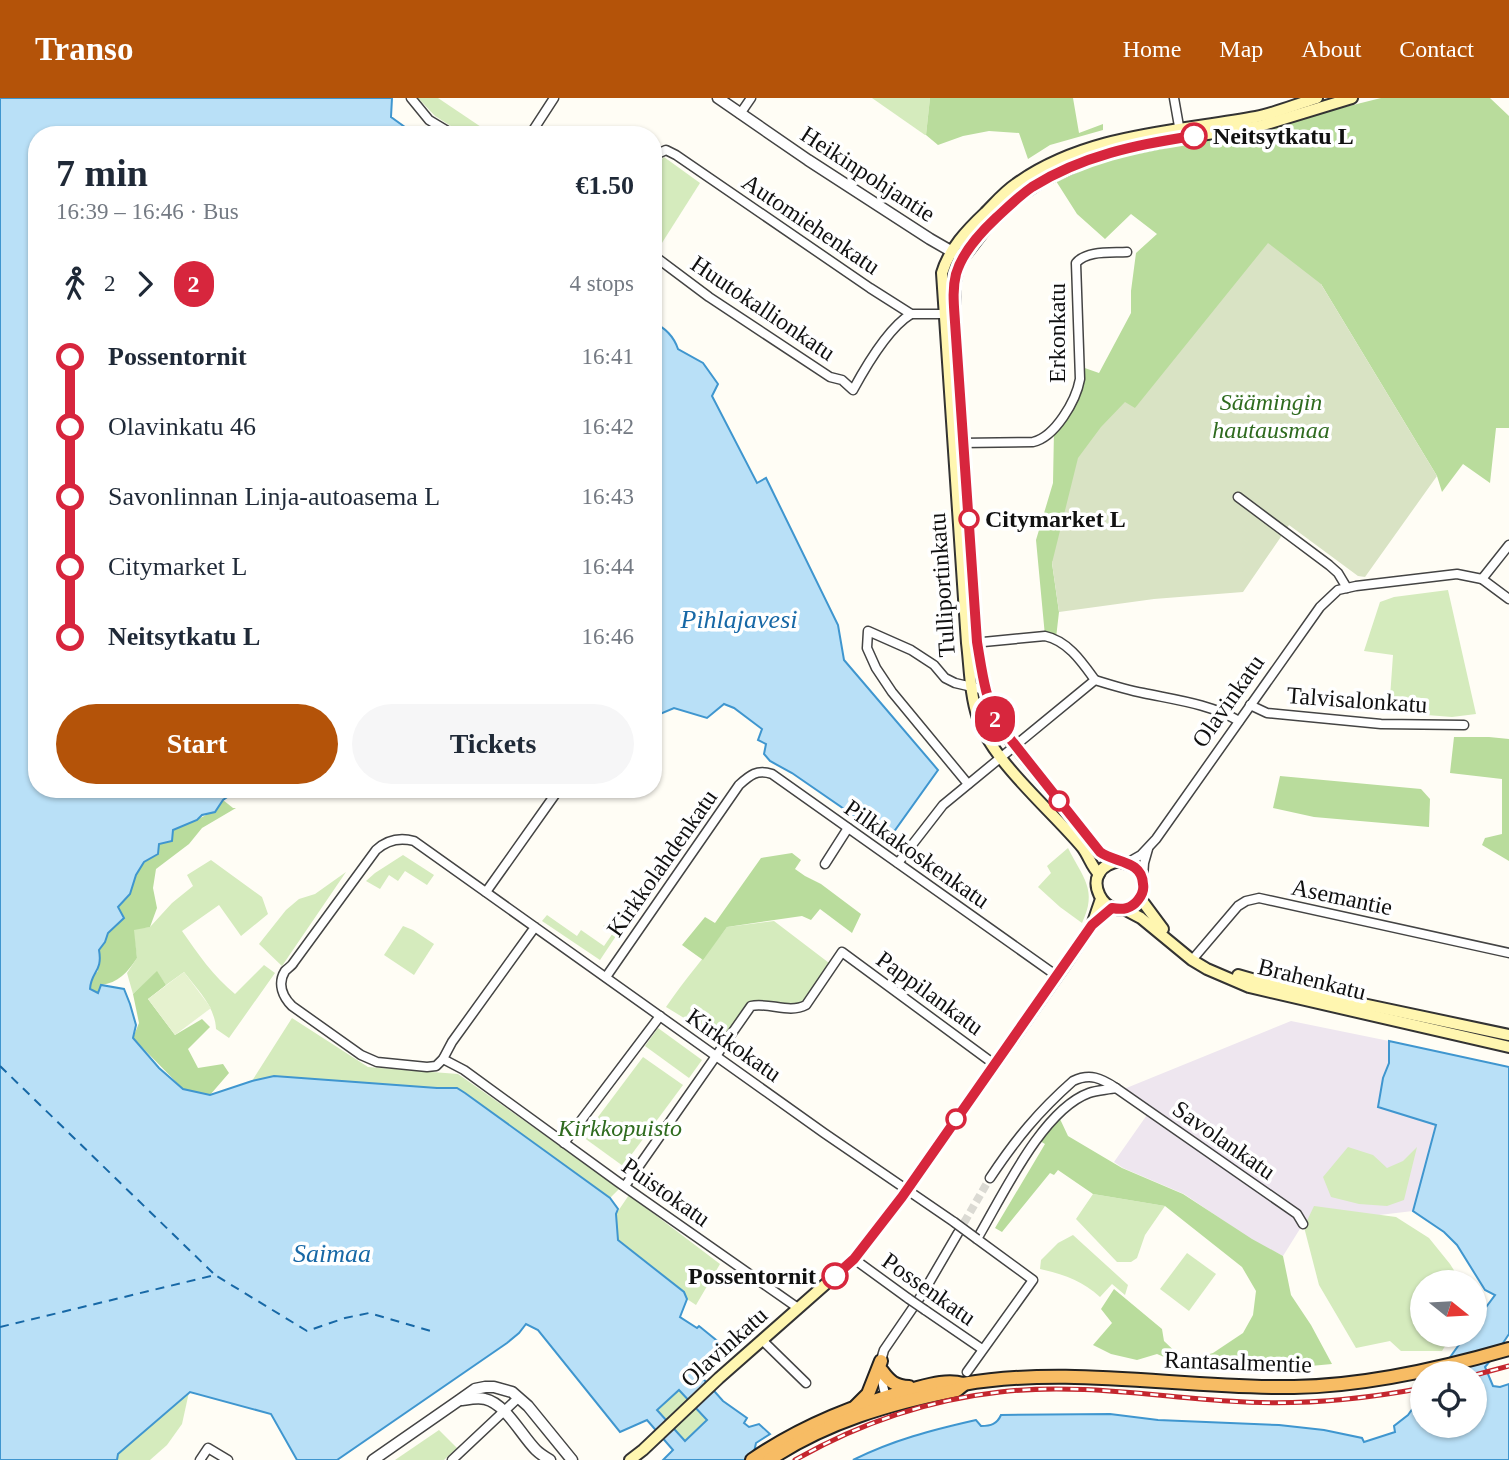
<!DOCTYPE html>
<html lang="en">
<head>
<meta charset="utf-8">
<style>
  :root { --surface:#fff; --page:#f6f6f7; --text:#1f2937; --muted:#747a83; --accent:#b45309 }
  body { margin:0; font-family:Georgia,serif; background:var(--page); color:var(--text); height:100vh; display:flex; flex-direction:column; font-size:26px; white-space:nowrap }
  * { box-sizing:border-box; margin:0 }
  p { font-size:23px; color:var(--muted) }
  .icon { flex:none; width:38px; height:38px; fill:none; stroke:currentColor; stroke-width:2; stroke-linecap:round; stroke-linejoin:round }
  .map { position:relative; flex:1; overflow:hidden }
  .sheet { position:absolute; left:28px; top:28px; width:634px; height:672px; display:flex; flex-direction:column; background:var(--surface); border-radius:28px; box-shadow:0 2px 5px #0004 }
  .sheet>* { flex:none }
  .badge { padding:0 14px; border-radius:23px; font-size:24px; line-height:46px }
  .needle { width:46px; rotate:108deg }
  .controls { position:absolute; left:1410px; top:1172px; display:grid; gap:14px }
  .controls a { display:grid; place-items:center; width:77px; height:77px; border-radius:50%; background:var(--surface); box-shadow:0 2px 5px #0004; font-size:35px }
  .map>.badge { position:absolute; translate:-50% -50%; box-shadow:0 0 0 4px #fff }
  .legs { display:flex; align-items:center; gap:10px; height:77px; padding:0 28px; font-size:23px }
  .legs p { margin-inline-start:auto }
  .head { display:flex; align-items:center; justify-content:space-between; height:119px; padding:0 28px }
  h1 { font-size:38px; font-weight:700; line-height:52px }
  .button { display:flex; gap:14px; margin-top:auto; padding:14px 28px }
  .button a { flex:1; height:80px; border-radius:42px; background:var(--accent); color:#fff; font-size:28px; font-weight:700; line-height:80px; text-align:center }
  .button a+a { background:var(--page); color:var(--text) }
  ul { padding:0 28px; list-style:none }
  li { display:flex; align-items:center; gap:24px; height:70px; font-size:26px }
  li i { display:grid; place-items:center; width:10px; height:100%; margin:0 9px; background:currentColor }
  li i::after { content:''; width:18px; height:18px; margin:-9px; border:5px solid; border-radius:50%; background:var(--surface) }
  li p { margin-inline-start:auto }
  li:first-child i { background:linear-gradient(#0000 50%,currentColor 0) }
  li:last-child i { background:linear-gradient(currentColor 50%,#0000 0) }
  header { display:flex; align-items:center; gap:42px; box-sizing:border-box; height:98px; padding:0 35px; background:var(--accent); color:#fff }
  header strong { font-size:33px }
  nav { display:flex; gap:38px; margin-inline-start:auto; font-size:24px }
  .map>svg:first-child { display:block }
</style>
</head>
<body>
<header>
<strong>Transo</strong>
<nav><a>Home</a><a>Map</a><a>About</a><a>Contact</a></nav>
</header>
<div class="map">
<svg width="1509" height="1362" viewBox="0 0 1509 1362">
  <rect width="100%" height="100%" fill="#fffdf5"/>
  <path fill="#eee6ef" d="M1291 923 1389 943V965L1383 980 1437 1027 1413 1113 1303 1126 1283 1158 1252 1142 1184 1096 1123 1070 1114 1064 1149 1014 1119 993Z"/>
  <g fill="#d5ebbd">
    <path d="M418 0H438L493 37H465L435 18Z"/>
    <path d="M872 0H930L926 37H925Z"/>
    <path d="M664 59 700 85 660 148 653 143V69Z"/>
    <path d="M1448 492 1476 616 1452 619 1389 614 1393 557 1364 553 1380 504 1394 499Z"/>
    <path d="M1068 750C1083 780 1098 792 1082 825L1060 809 1038 789 1051 775 1047 768Z"/>
    <path d="M403 757 434 777 427 787 405 773 398 783 389 777 380 791 366 783 375 775Z"/>
    <path d="M211 762 262 799 268 816 241 838 219 807 182 833C198 856 213 878 235 896L264 867 275 875 229 940 216 931C215 908 197 891 184 874L166 887 157 874 133 896 127 875 137 860 133 831 150 829 172 805 193 788 187 777Z"/>
    <path d="M346 774 282 868 259 846 286 812 299 801 315 796Z"/>
    <path d="M547 817 577 838 581 832 604 848 613 835 603 828 613 822 622 824 624 826 600 862 542 823Z"/>
    <path d="M774 823 833 868 806 907 751 908 725 945 666 909C685 881 707 856 727 829Z"/>
    <path d="M403 828 413 832 434 846 414 877 384 857Z"/>
    <path d="M292 920 368 969 458 976 620 1090 610 1100 457 990H437L274 978 252 983Z"/>
    <path d="M658 930 702 962 689 980 645 948Z"/>
    <path d="M643 959 683 987 623 1068 583 1039Z"/>
    <path d="M1348 1049 1373 1057 1387 1070 1403 1063 1417 1049 1404 1102 1387 1108 1359 1106 1331 1099 1323 1079Z"/>
    <path d="M1093 1096 1165 1108 1145 1137 1137 1160 1131 1164H1117L1076 1121Z"/>
    <path d="M629 1097 720 1166 696 1207 687 1201 684 1194 618 1142 616 1116Z"/>
    <path d="M1314 1108 1396 1119 1429 1140 1450 1166 1462 1185H1423V1237H1452L1442 1253H1401L1390 1243 1356 1250 1319 1187 1304 1129Z"/>
    <path d="M1073 1137 1128 1187 1125 1197 1112 1186 1100 1199C1083 1183 1063 1176 1040 1171L1041 1162 1058 1145Z"/>
    <path d="M1187 1155 1216 1176 1189 1213 1160 1191Z"/>
    <path d="M679 1292 707 1322 684 1343 656 1312Z"/>
    <path d="M189 1294 182 1326 167 1347 150 1362H117L118 1356Z"/>
    <path d="M439 1332 457 1350 444 1362H395Z"/>
  </g>
  <g fill="#b9dc9c">
    <path d="M930 0H1073L1079 35 1103 26V32L1050 47 1028 61 1019 35 989 33 963 38 938 47 926 37Z"/>
    <path d="M1381 0H1490L1509 18V330H1496L1490 385 1463 366 1442 394 1437 378 1321 186 1134 311 1125 305 1052 465 1059 514 1056 540 1045 538 1036 442 1053 385 1054 332 1077 295 1079 268 1099 275 1131 215V193L1136 155 1157 136 1131 116 1105 141 1077 116 1056 83 1122 56 1164 48 1262 34 1301 20Z"/>
    <path d="M1454 639H1489L1509 641V763L1482 747 1485 740 1502 736V681L1450 675Z"/>
    <path d="M1280 678 1421 691 1430 701 1429 729 1314 719 1273 710Z"/>
    <path d="M223 702 233 710H236L202 730 189 746 156 771 153 790 157 810 150 829 134 832 137 860C128 874 118 885 101 887L98 895 90 891V881L98 873 99 852 105 844 108 835 124 820 118 810 130 796 136 777 144 764 158 756 159 746C164 741 169 734 176 731 194 721 211 719 223 702Z"/>
    <path d="M792 755 801 762 795 771 805 778 821 786 861 816 852 835 820 811 811 822 802 818 727 829 703 862 682 847 705 819 715 825 761 760Z"/>
    <path d="M157 873 166 887 148 901 175 937 202 921 210 929 188 951 198 970 223 966 229 975 210 997 183 991 133 940 139 925 133 896Z"/>
    <path d="M1060 1021 1068 1038 1122 1070 1183 1096 1252 1141 1283 1158 1291 1197 1311 1227 1332 1266 1237 1275 1176 1264 1157 1256 1137 1262 1111 1256 1093 1247 1112 1225 1101 1211 1114 1191 1162 1231 1164 1243 1185 1263 1213 1255 1243 1235 1253 1217 1256 1193 1242 1169 1165 1108 1093 1096 1058 1072 1054 1077 1050 1075 1002 1134 995 1130 1045 1046 1040 1043Z"/>
  </g>
  <path fill="#d9e3c4" d="M1268 145 1321 186 1437 378 1365 479 1358 478 1289 427 1243 494 1154 501 1059 514 1052 465 1078 360 1101 329 1125 304 1135 310Z"/>
  <path fill="#e6f2cf" d="M184 874 211 910 175 937 148 901Z"/>
  <g fill="#b9e0f7" stroke="#3f96cf" stroke-width="2" fill-rule="evenodd">
    <path d="M0 0H392L391 19 416 37H37V691H239L223 702 215 714 202 717 197 722 173 732 172 743 159 746 158 756 144 764 136 777 130 796 118 809 124 820 108 835 105 844 99 852C103 874 91 873 90 891L98 895 101 887 124 891 130 906 136 927 133 940 159 970 183 991 210 997 252 983 274 978 437 990H457L465 995 610 1100 618 1111 616 1116 618 1142 684 1194 687 1201 680 1219 697 1230 699 1228 721 1246 698 1275 723 1303 747 1320 744 1325 749 1329 759 1326 770 1336 756 1345 754 1354 761 1362H663L673 1352 647 1322 620 1334 538 1232 526 1226 519 1235 507 1245 337 1362H297L271 1316 190 1294 118 1356 117 1362H0ZM679 1292 707 1322 685 1343 657 1312Z"/>
    <path d="M653 225C665 229 674 239 678 251L703 265 718 286 712 298 757 385 766 380 838 527 844 562 938 672 893 735 866 726 792 675 770 663 764 656 766 646 758 642 762 631 734 610 724 606 707 620 674 610 653 619Z"/>
    <path d="M1389 943 1509 969V1236L1495 1257 1485 1269 1493 1288 1500 1289 1509 1286V1362H853C893 1342 932 1332 976 1322L981 1328C991 1328 997 1326 1001 1317L1110 1316 1158 1322 1279 1327 1324 1332 1362 1340 1364 1344 1395 1334 1394 1328 1408 1317 1423 1296V1328H1475V1276H1438L1466 1237H1475V1224L1495 1197 1485 1192 1457 1147 1444 1134 1413 1113 1436 1027 1378 1009 1383 980 1389 965Z"/>
  </g>
  <g fill="none" stroke-linecap="round" stroke-linejoin="round">
    <g stroke="#1768a6" stroke-width="2" stroke-dasharray="9 7" stroke-linecap="butt">
      <path d="M0 968 214 1176"/>
      <path d="M0 1229 215 1177 307 1233 345 1220 369 1215 431 1233"/>
    </g>
    <path stroke="#dbdad3" stroke-width="8" stroke-dasharray="8 4" stroke-linecap="butt" d="M958 1135 990 1080"/>
    <defs>
      <g id="minor">
        <path d="M411 0 429 22 454 37"/>
        <path d="M1174 0 1180 34"/>
        <path d="M740 16 751 0"/>
        <path d="M530 37 554 0"/>
        <path d="M653 58 666 52 676 57 870 190 911 216H948"/>
        <path d="M653 157 709 199 830 279 842 282 853 292C866 268 888 230 911 216"/>
        <path d="M960 345 1033 344C1055 339 1076 303 1080 281L1076 165C1087 152 1111 155 1127 154"/>
        <path d="M1238 399 1329 467 1338 475 1347 490"/>
        <path d="M1482 481 1509 501"/>
        <path d="M973 545 1045 538C1068 543 1082 564 1095 582"/>
        <path d="M1250 607 1267 615 1381 626 1464 627"/>
        <path d="M968 686 892 594 876 570 867 550 868 533 911 552 934 567 945 580 955 585 985 592"/>
        <path d="M898 765 943 707 1095 582C1111 587 1127 592 1143 595 1176 602 1210 606 1239 623"/>
        <path d="M1127 765 1141 757 1156 741 1320 509 1338 492 1356 488 1457 476 1482 481 1509 447"/>
        <path d="M825 766 848 730"/>
        <path d="M1143 779 1144 765 1148 751"/>
        <path d="M486 794 559 691"/>
        <path d="M535 829 452 944 443 961 436 968 427 969 377 964 361 957 292 908C283 899 277 886 285 873 288 870 292 868 294 864L376 752C387 742 399 739 414 743L824 1035 954 1124"/>
        <path d="M1192 862 1238 808 1246 803 1259 800 1509 855"/>
        <path d="M606 879 739 687C750 677 757 671 772 676L1057 878"/>
        <path d="M443 961 464 972 618 1084 798 1210"/>
        <path d="M564 1045 660 918"/>
        <path d="M990 1080C1016 1041 1038 1014 1073 983 1090 975 1101 980 1116 990"/>
        <path d="M625 1088 751 908C769 904 789 916 806 907L842 854 994 966"/>
        <path d="M854 1161 909 1201"/>
        <path d="M925 1212 982 1251"/>
        <path d="M762 1242 806 1285"/>
        <path d="M967 1274 1033 1182 977 1141C1002 1099 1042 1012 1089 995 1097 992 1107 992 1116 990L1297 1116 1303 1126"/>
        <path d="M887 1303C882 1286 878 1268 884 1252L923 1195 958 1135"/>
        <path d="M200 1362 208 1350 228 1362"/>
        <path d="M452 1362 518 1300"/>
      </g>
      <g id="tertiary">
        <path d="M718 0 808 62 930 141 963 160"/>
        <path d="M462 1302C469 1301 478 1299 485 1301 506 1306 521 1337 536 1352 540 1356 545 1359 550 1362"/>
        <path d="M373 1362 458 1303 475 1291 485 1289H494L512 1294 528 1308 572 1362"/>
      </g>
      <g id="secondary">
        <path d="M1121 763C1072 769 1107 834 1137 803 1141 799 1143 794 1143 789 1145 765 1124 767 1109 760 1107 759 1101 755 1100 754L1006 637C986 608 983 578 977 544L955 224V184L957 173 963 160 987 129 1020 98 1044 82 1092 60 1115 53 1181 40 1260 28 1352 0"/>
        <path d="M1099 776C1091 768 1089 758 1082 749 1052 713 992 663 978 620 970 596 970 570 967 545L942 175C949 151 967 132 985 115 995 105 1004 94 1016 86 1086 36 1174 34 1256 19 1276 15 1297 6 1317 0"/>
        <path d="M1140 800 1163 831"/>
        <path d="M1124 811 1141 820 1192 862 1207 871 1249 889 1509 949"/>
        <path d="M1238 877 1273 887 1509 937"/>
        <path d="M630 1362 643 1352 719 1280 854 1161 902 1099 1065 867 1092 827 1101 801"/>
      </g>
      <g id="trunk">
        <path d="M882 1273C890 1284 895 1288 909 1289"/>
        <path d="M856 1308 868 1296 881 1263"/>
        <path d="M752 1362C800 1329 854 1307 910 1292 926 1288 946 1281 963 1286 1073 1267 1183 1291 1294 1289 1366 1288 1440 1271 1509 1251"/>
        <path d="M769 1362C825 1324 891 1305 957 1292L963 1287"/>
      </g>
    </defs>
    <use href="#minor" stroke="#444" stroke-width="11"/>
    <use href="#tertiary" stroke="#444" stroke-width="13"/>
    <use href="#secondary" stroke="#333" stroke-width="14"/>
    <use href="#trunk" stroke="#222" stroke-width="16"/>
    <use href="#minor" stroke="#fff" stroke-width="8"/>
    <use href="#tertiary" stroke="#fff" stroke-width="10"/>
    <use href="#secondary" stroke="#fff6b0" stroke-width="10"/>
    <use href="#trunk" stroke="#f7bc64" stroke-width="12"/>
    <defs>
      <g id="rail">
        <path d="M1475 1277 1509 1268"/>
        <path d="M795 1362C858 1326 928 1302 1000 1294 1075 1285 1153 1298 1228 1303 1293 1308 1359 1302 1423 1290"/>
      </g>
    </defs>
    <use href="#rail" stroke="#c4262e" stroke-width="5"/>
    <use href="#rail" stroke="#fff" stroke-width="2.5" stroke-dasharray="8" stroke-linecap="butt"/>
    <defs>
      <g id="minor-bridge">
        <path d="M954 1124 977 1141"/>
        <path d="M909 1201 925 1212"/>
      </g>
    </defs>
    <use href="#minor-bridge" stroke="#444" stroke-width="11" stroke-linecap="butt"/>
    <use href="#minor-bridge" stroke="#fff" stroke-width="8"/>
  </g>
  <g fill="none" stroke-linecap="round" stroke-linejoin="round">
    <defs>
      <path id="line-1" d="M835 1178 854 1161 902 1099 1092 827 1112 810C1123 812 1131 811 1138 802 1142 797 1144 791 1143 786 1142 762 1115 765 1100 754L1000 628C985 602 982 573 977 544L955 224C954 208 952 192 956 176 962 155 980 135 996 120 1008 109 1019 98 1032 89 1081 58 1138 46 1194 38"/>
    </defs>
    <use href="#line-1" stroke="#fff" stroke-width="16"/>
    <use href="#line-1" stroke="#d7263d" stroke-width="10"/>
  </g>
  <g fill="#fff" stroke="#d7263d" stroke-width="3.5">
    <circle cx="1194" cy="38" r="12"/>
    <circle cx="969" cy="421" r="9"/>
    <circle cx="1059" cy="703" r="9"/>
    <circle cx="956" cy="1021" r="9"/>
    <circle cx="835" cy="1178" r="12"/>
  </g>
  <g text-anchor="middle" dominant-baseline="central" stroke-width="7" stroke-linejoin="round" paint-order="stroke">
    <g font-size="24" font-weight="bold" fill="#111" stroke="#fff" text-anchor="start">
      <text x="1213" y="38">Neitsytkatu L</text>
      <text x="985" y="421">Citymarket L</text>
      <text x="816" y="1178" text-anchor="end">Possentornit</text>
    </g>
    <g font-size="24" fill="#111" stroke="#fff">
      <text transform="translate(868 76) rotate(33)">Heikinpohjantie</text>
      <text transform="translate(811 126) rotate(34)">Automiehenkatu</text>
      <text transform="translate(763 210) rotate(34)">Huutokallionkatu</text>
      <text transform="translate(1057 235) rotate(-90)">Erkonkatu</text>
      <text transform="translate(942 487) rotate(-94)">Tulliportinkatu</text>
      <text transform="translate(1357 602) rotate(4)">Talvisalonkatu</text>
      <text transform="translate(1228 603) rotate(-55)">Olavinkatu</text>
      <text transform="translate(917 756) rotate(35)">Pilkkakoskenkatu</text>
      <text transform="translate(662 765) rotate(-55)">Kirkkolahdenkatu</text>
      <text transform="translate(1342 799) rotate(12)">Asemantie</text>
      <text transform="translate(1312 881) rotate(14)">Brahenkatu</text>
      <text transform="translate(930 895) rotate(36)">Pappilankatu</text>
      <text transform="translate(734 947) rotate(35)">Kirkkokatu</text>
      <text transform="translate(1224 1042) rotate(35)">Savolankatu</text>
      <text transform="translate(666 1094) rotate(35)">Puistokatu</text>
      <text transform="translate(929 1191) rotate(35)">Possenkatu</text>
      <text transform="translate(724 1249) rotate(-42)">Olavinkatu</text>
      <text transform="translate(1238 1264) rotate(2)">Rantasalmentie</text>
    </g>
    <g font-size="24" font-style="italic" fill="#2f6b1f" stroke="#fff">
      <text x="1271" y="304">Säämingin<tspan x="1271" dy="28">hautausmaa</tspan></text>
      <text x="620" y="1030">Kirkkopuisto</text>
    </g>
    <g font-size="26" font-style="italic" fill="#1768a6" stroke="#fff">
      <text x="739" y="521">Pihlajavesi</text>
      <text x="332" y="1155">Saimaa</text>
    </g>
  </g>
</svg>
<div class="controls">
<a><svg class="needle" viewBox="-14 -14 28 28"><path d="M0-13l5 13h-10z" fill="#e53935"/><path d="M0 13l5-13h-10z" fill="#747a83"/></svg></a>
<a><svg class="icon" aria-label="locate" viewBox="0 0 24 24"><circle cx="12" cy="12" r="6"/><path d="M12 2v4M12 18v4M2 12h4M18 12h4"/></svg></a>
</div>
<b class="badge" style="left:995px;top:621px;background:#d7263d;color:#fff">2</b>
<section class="sheet">
<div class="head"><div><h1>7 min</h1><p>16:39 – 16:46 · Bus</p></div><b>€1.50</b></div>
<div class="legs"><svg class="icon" aria-label="walk" viewBox="0 0 24 24"><circle cx="13" cy="4" r="2"/><path d="M13 8l-2 6 4 7M11 14l-3 7M7 12l3-4h3l4 4"/></svg>2<svg class="icon" aria-label="forward" viewBox="0 0 24 24"><path d="M9 5l7 7-7 7"/></svg><b class="badge" style="background:#d7263d;color:#fff">2</b><p>4 stops</p></div>
<ul>
<li><i style="color:#d7263d"></i><b>Possentornit</b><p>16:41</p></li>
<li><i style="color:#d7263d"></i><span>Olavinkatu 46</span><p>16:42</p></li>
<li><i style="color:#d7263d"></i><span>Savonlinnan Linja-autoasema L</span><p>16:43</p></li>
<li><i style="color:#d7263d"></i><span>Citymarket L</span><p>16:44</p></li>
<li><i style="color:#d7263d"></i><b>Neitsytkatu L</b><p>16:46</p></li>
</ul>
<div class="button"><a>Start</a><a>Tickets</a></div>
</section>
</div>
</body>
</html>
